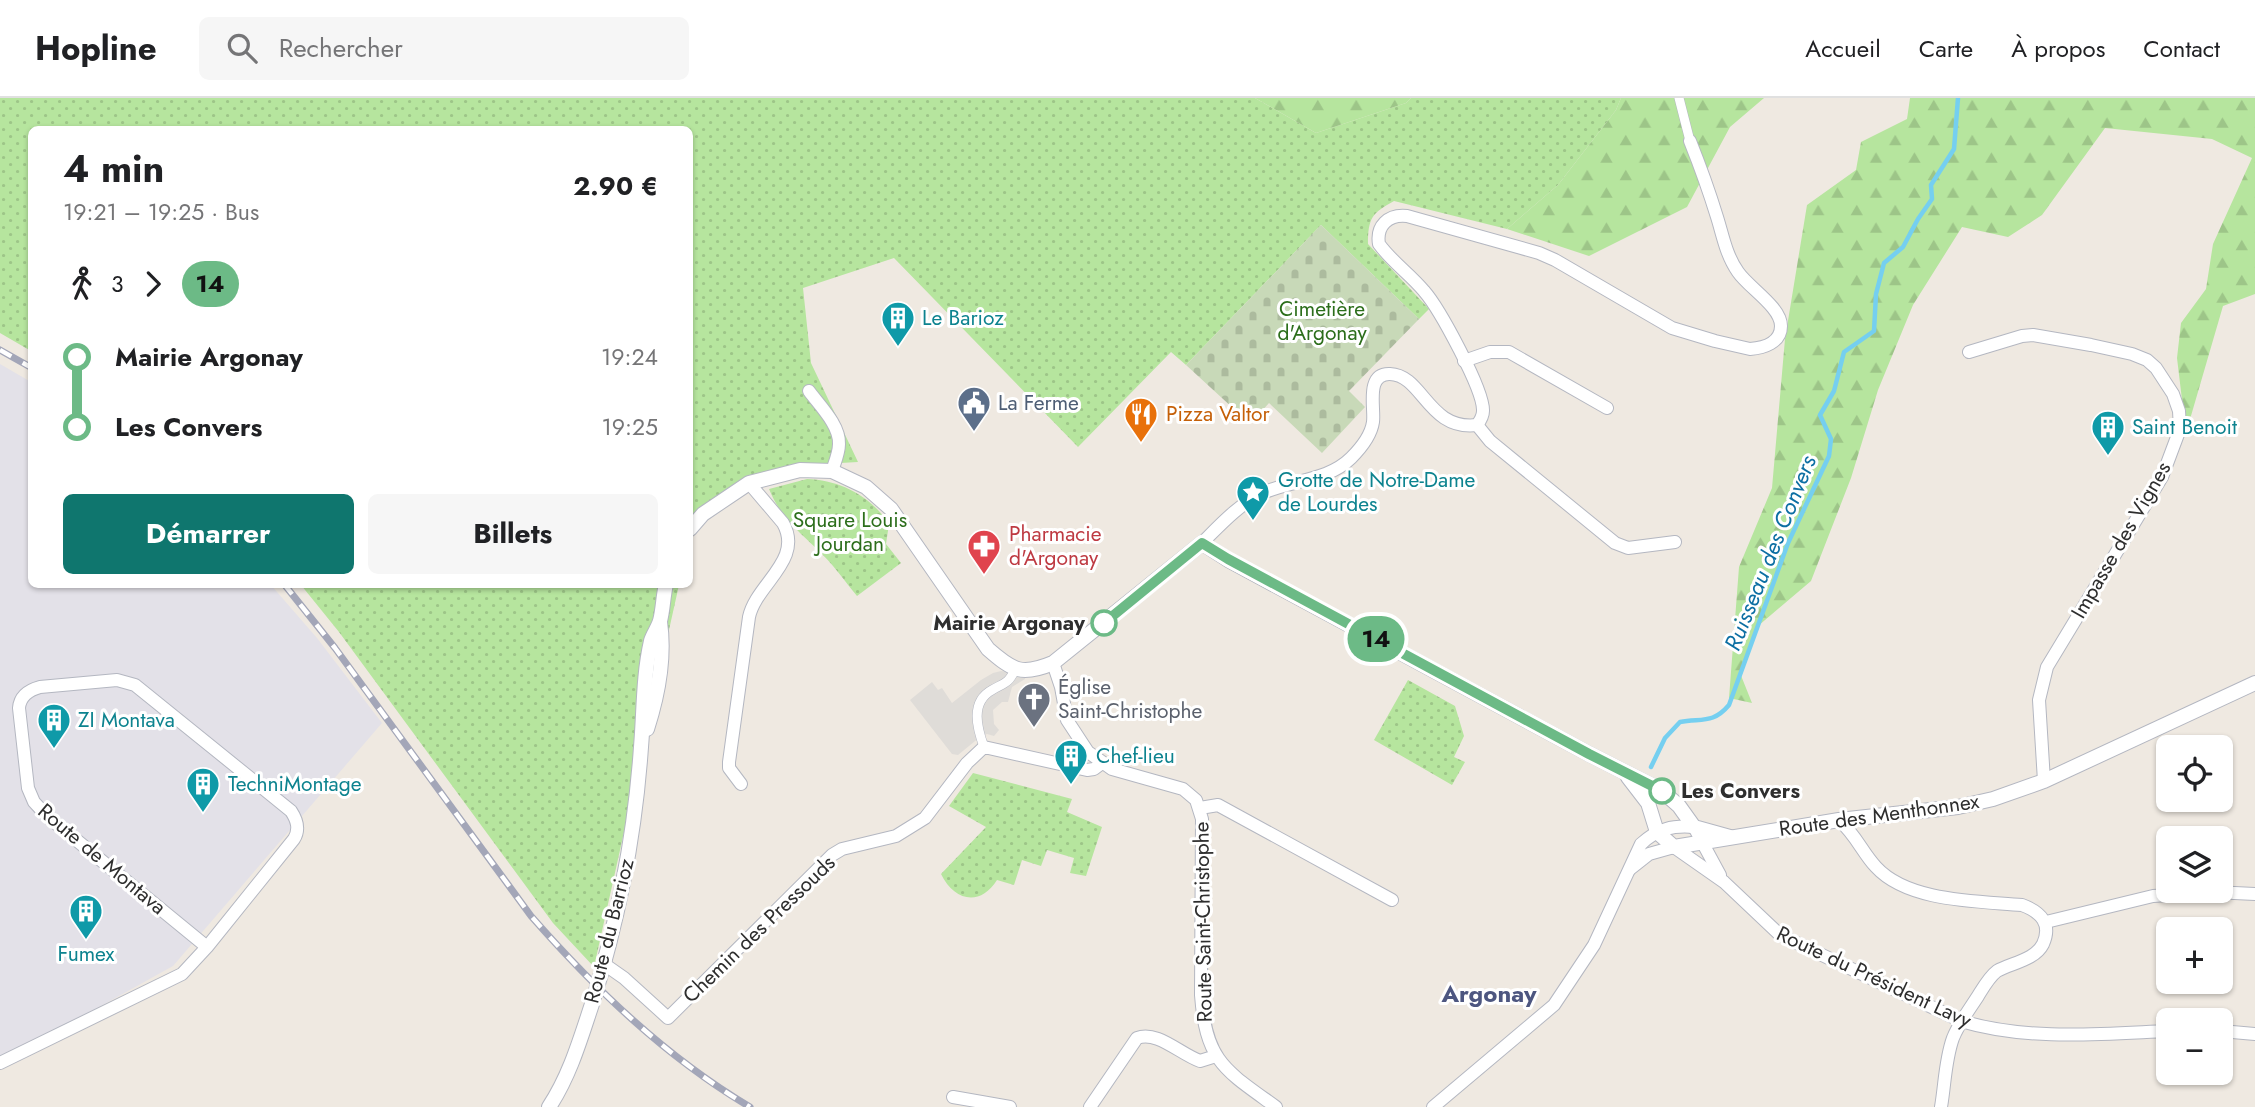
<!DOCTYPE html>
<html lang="fr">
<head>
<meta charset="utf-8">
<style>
  :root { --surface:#fff; --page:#f6f6f6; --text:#202124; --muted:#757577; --line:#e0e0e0; --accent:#0f766e }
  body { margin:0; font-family:Jost,sans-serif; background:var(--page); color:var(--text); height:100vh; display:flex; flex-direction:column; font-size:26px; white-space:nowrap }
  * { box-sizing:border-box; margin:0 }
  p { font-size:23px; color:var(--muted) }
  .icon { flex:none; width:38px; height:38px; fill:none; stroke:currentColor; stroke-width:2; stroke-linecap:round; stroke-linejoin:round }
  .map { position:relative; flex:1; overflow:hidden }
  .drawer { position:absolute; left:28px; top:28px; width:665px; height:462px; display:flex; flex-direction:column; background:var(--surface); border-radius:10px; box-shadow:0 2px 5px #0004 }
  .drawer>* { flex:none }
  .badge { padding:0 14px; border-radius:23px; font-size:24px; line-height:46px }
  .buttons { position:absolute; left:2156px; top:637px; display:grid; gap:14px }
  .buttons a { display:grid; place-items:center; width:77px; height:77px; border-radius:10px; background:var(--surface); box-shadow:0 2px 5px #0004; font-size:35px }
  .map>.badge { position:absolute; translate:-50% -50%; box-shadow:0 0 0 4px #fff }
  .legs { display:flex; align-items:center; gap:10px; height:77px; padding:0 35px; font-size:23px }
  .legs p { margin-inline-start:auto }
  .summary { display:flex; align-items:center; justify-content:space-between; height:119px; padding:0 35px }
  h1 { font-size:38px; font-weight:700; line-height:52px }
  .button { display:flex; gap:14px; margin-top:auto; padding:14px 35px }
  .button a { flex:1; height:80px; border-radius:10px; background:var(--accent); color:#fff; font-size:28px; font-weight:700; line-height:80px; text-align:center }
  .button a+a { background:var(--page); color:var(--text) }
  ul { padding:0 35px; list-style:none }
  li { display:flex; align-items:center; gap:24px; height:70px; font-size:26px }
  li i { display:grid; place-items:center; width:10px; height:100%; margin:0 9px; background:currentColor }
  li i::after { content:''; width:18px; height:18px; margin:-9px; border:5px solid; border-radius:50%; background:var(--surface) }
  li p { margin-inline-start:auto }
  li:first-child i { background:linear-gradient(#0000 50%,currentColor 0) }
  li:last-child i { background:linear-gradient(currentColor 50%,#0000 0) }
  header { display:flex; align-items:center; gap:42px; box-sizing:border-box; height:98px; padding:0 35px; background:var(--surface); border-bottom:2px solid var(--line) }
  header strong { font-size:33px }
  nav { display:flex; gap:38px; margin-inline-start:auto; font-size:24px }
  .search { width:490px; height:63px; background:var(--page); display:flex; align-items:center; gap:18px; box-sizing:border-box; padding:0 24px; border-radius:10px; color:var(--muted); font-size:26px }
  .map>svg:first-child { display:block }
</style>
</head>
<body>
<header>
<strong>Hopline</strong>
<div class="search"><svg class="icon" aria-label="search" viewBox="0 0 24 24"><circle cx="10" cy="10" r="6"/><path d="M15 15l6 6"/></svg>Rechercher</div>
<nav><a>Accueil</a><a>Carte</a><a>À propos</a><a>Contact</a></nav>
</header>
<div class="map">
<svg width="2255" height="1009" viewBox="0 0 2255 1009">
  <defs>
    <pattern id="green-dots" width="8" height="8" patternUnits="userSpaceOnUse" patternTransform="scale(1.75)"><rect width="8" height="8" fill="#b6e59e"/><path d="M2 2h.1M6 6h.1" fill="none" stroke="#9dc588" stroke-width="1.8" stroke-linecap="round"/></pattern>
    <pattern id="forest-firs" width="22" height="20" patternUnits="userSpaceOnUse" patternTransform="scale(1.75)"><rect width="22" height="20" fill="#b6e59e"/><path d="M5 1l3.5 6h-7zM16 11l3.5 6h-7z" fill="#9dc588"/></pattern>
    <pattern id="cemetery-stones" width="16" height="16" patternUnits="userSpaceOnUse" patternTransform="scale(1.75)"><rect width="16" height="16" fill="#c8d9b8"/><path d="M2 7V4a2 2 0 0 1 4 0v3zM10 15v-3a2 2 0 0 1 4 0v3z" fill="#acbb9e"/></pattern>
  </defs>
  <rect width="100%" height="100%" fill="#efe9e1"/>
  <path fill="#e3e1e8" d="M0 266 31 284 32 486 271 487 317 540 382 625 173 868 0 964Z"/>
  <g fill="url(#green-dots)">
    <path d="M0 0H1255L1316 35 1406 5 1411 0H1621L1616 12 1558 87 1507 131 1394 103C1372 115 1368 120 1368 146L1429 211 1419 221 1321 127 1186 267 1171 254 1078 349 894 160 803 190 811 265 858 364 805 367 771 374 692 427 690 440V32H32L31 253 0 235Z"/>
    <path d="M807 381C840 382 871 398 889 426L886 446 901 465 857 498C844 482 832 465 817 451 796 431 780 418 769 391Z"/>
    <path d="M301 487H679L594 869 553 825 339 534Z"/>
    <path d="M1408 582 1455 608 1464 638 1454 659 1465 664 1452 687 1374 642Z"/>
    <path d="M973 675 1072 701 1067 714 1102 729 1086 778 1070 775 1074 760 1047 752 1041 768 1022 762 1014 787 997 782C980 809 954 803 941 776L986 729 949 708Z"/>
  </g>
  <g fill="url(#forest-firs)">
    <path d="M1255 0H1411L1406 5 1316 35Z"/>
    <path d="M1621 0H1764L1730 29 1687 109 1589 158 1507 131 1558 87 1616 12Z"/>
    <path d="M1910 0H2255V196L2223 208 2186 335 2177 260 2181 225 2206 191 2213 146 2252 60 2212 41 2105 30 2042 117 2008 139 1962 129 1913 207 1878 292 1851 380 1811 483 1758 528 1740 575 1752 605 1729 600 1739 469 1772 390 1785 241 1807 107 1856 72 1861 44 1907 21Z"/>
  </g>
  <path fill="url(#cemetery-stones)" d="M1321 127 1419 221 1349 293 1365 309 1322 355 1269 305 1253 323 1250 320 1247 323 1186 267Z"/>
  <path fill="#dfdcd8" d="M1001 573 1025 576V581L1012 589 1008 604H1002L993 612 994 626 999 632 994 638 987 636 980 639 958 657 952 656 910 602 932 584 938 592 942 590 952 605 981 582 993 575Z"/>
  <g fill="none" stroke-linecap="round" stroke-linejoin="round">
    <path stroke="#75cff0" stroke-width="4.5" d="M1651 669 1665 640 1680 624C1702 620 1713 626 1729 607L1788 445 1829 358 1831 341 1820 317 1834 293 1844 254 1874 233 1876 196 1884 165 1903 149 1918 121 1932 101 1931 87 1954 51 1958 0"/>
    <defs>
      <g id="pedestrian">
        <path d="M1679 0 1690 43"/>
        <path d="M984 649C977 630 970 604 992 592 1006 584 1008 586 1016 570"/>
      </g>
      <g id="minor">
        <path d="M1969 254 2022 238 2033 237 2091 247 2132 256 2147 262 2156 270 2173 296 2179 313 2180 331 2162 379 2047 569 2039 602 2044 683"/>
        <path d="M1464 263 1490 254H1509L1607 310"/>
        <path d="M809 293C819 307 840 327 839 346 839 355 835 364 832 373"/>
        <path d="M1477 327 1490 343 1615 445 1628 450 1675 444"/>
        <path d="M1202 445C1220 427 1239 406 1263 395 1291 382 1328 383 1351 360 1361 350 1371 338 1373 324 1375 310 1365 275 1390 276 1423 277 1428 333 1477 327 1480 323 1483 318 1483 313 1484 292 1439 210 1424 193 1410 176 1392 164 1379 146 1376 128 1388 116 1407 118L1539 155 1555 162 1672 230 1715 243 1750 251C1763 250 1781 245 1781 228 1781 209 1749 190 1738 174 1726 157 1723 138 1717 119 1709 93 1700 68 1690 43"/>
        <path d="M1053 565 1061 589 1067 622 1088 654 1112 671 1183 691 1196 702 1202 721 1201 897C1206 964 1225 972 1276 1009"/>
        <path d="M741 686 729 670V664L749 519C756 486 804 462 783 425L749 385"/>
        <path d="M1200 710 1218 707 1392 802"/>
        <path d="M1839 722C1856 737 1862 754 1876 769 1908 804 1978 803 2022 807 2041 814 2052 826 2043 846 2035 862 2011 865 1997 873 1989 879 1983 890 1978 898 1969 912 1959 925 1953 940 1945 962 1945 986 1941 1009"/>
        <path d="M1630 771 1649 756 1674 749 1724 784 1780 837 1961 923C2028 943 2100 936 2168 933"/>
        <path d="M2046 824 2153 798 2214 794 2255 796"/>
        <path d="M604 866 624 880 668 920 832 757 842 751 896 738 925 720 967 665 984 649 1087 672 1094 671 1102 665"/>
        <path d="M2221 933 2255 936"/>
        <path d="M0 965 182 876 207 849 294 741C300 731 297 722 291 713L135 587 117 582 40 589C29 592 20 598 19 610L28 690 34 704 47 718 207 849"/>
        <path d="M953 999 1010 1009"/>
        <path d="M1090 1009 1137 940C1157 932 1180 956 1200 963L1216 958"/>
        <path d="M1433 1009 1554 907 1594 847 1641 746C1657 731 1673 727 1694 729L1720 777"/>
      </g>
      <g id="tertiary">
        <path d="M690 431 703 416 749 385 800 372 832 373 866 389 891 411 988 551C1013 573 1022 578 1053 565L1202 445 1230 463 1589 656 1662 693 1679 708 1694 729 1730 739"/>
        <path d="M647 631C658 597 665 559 660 524"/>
        <path d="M1628 679 1648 705 1657 734 1674 749 1839 722 1958 709 1993 701 2044 683 2255 585"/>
        <path d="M549 1009C570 977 580 942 592 906 618 823 635 736 641 649 644 614 643 578 651 543 653 536 658 530 660 523 663 512 663 499 666 486"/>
      </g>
    </defs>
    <use href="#pedestrian" stroke="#b4b7c1" stroke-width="10"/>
    <use href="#minor" stroke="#b4b7c1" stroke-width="14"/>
    <use href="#tertiary" stroke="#b4b7c1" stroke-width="16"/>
    <use href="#pedestrian" stroke="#fff" stroke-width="9"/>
    <use href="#minor" stroke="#fff" stroke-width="12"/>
    <use href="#tertiary" stroke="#fff" stroke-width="14"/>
    <defs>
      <g id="rail">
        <path d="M0 252 32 270"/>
        <path d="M284 486 335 550 531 818C595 891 666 959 750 1009"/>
      </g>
    </defs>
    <use href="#rail" stroke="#a3a6b8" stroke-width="7"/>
    <use href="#rail" stroke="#fff" stroke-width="4.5" stroke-dasharray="13" stroke-linecap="butt"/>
  </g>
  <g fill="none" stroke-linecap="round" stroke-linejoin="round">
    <defs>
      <path id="line-1" d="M1104 525 1202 445 1228 461 1589 656 1662 693"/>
    </defs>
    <use href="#line-1" stroke="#fff" stroke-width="16"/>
    <use href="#line-1" stroke="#6cba86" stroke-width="10"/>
  </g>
  <defs>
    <symbol id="building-pin" viewBox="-11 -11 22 30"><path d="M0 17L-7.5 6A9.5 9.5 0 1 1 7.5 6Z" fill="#0f9aa8" stroke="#fff"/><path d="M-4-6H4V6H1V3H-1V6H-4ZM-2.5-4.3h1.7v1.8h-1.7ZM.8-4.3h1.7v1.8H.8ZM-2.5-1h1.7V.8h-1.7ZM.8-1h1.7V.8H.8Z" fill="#fff"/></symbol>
    <symbol id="civic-pin" viewBox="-11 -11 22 30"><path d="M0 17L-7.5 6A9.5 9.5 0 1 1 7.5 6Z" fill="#5c6f8a" stroke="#fff"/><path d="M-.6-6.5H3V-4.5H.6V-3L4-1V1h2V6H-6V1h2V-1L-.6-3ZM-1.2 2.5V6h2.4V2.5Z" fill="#fff"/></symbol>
    <symbol id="restaurant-pin" viewBox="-11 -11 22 30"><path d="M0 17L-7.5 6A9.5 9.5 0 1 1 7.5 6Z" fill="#e8710a" stroke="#fff"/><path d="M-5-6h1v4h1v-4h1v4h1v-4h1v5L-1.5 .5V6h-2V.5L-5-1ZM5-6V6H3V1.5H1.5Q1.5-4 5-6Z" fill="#fff"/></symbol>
    <symbol id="sight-pin" viewBox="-11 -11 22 30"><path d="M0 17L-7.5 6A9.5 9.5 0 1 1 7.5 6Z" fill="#0f9aa8" stroke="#fff"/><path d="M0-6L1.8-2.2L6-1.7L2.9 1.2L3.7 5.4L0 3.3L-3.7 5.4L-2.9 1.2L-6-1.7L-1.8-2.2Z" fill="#fff"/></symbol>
    <symbol id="pharmacy-pin" viewBox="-11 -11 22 30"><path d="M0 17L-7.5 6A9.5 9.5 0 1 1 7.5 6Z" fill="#e0444e" stroke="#fff"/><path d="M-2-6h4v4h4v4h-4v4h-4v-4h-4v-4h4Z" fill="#fff"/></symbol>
    <symbol id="church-pin" viewBox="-11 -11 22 30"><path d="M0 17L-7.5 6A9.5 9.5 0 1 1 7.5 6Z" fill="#6b7280" stroke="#fff"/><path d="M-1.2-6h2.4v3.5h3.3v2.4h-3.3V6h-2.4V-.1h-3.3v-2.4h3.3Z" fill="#fff"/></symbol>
  </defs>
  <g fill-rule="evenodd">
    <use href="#building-pin" x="879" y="201" width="38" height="52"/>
    <use href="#civic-pin" x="955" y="286" width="38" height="52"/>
    <use href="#restaurant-pin" x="1122" y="297" width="38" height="52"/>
    <use href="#building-pin" x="2089" y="310" width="38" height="52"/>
    <use href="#sight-pin" x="1234" y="375" width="38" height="52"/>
    <use href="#pharmacy-pin" x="965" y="429" width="38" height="52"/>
    <use href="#church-pin" x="1015" y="582" width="38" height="52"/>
    <use href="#building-pin" x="35" y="603" width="38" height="52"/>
    <use href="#building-pin" x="1052" y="639" width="38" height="52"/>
    <use href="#building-pin" x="184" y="667" width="38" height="52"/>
    <use href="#building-pin" x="67" y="794" width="38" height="52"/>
  </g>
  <g fill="#fff" stroke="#6cba86" stroke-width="3.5">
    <circle cx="1104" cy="525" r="12"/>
    <circle cx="1662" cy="693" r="12"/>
  </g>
  <g text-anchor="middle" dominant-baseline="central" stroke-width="6" stroke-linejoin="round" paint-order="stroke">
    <g font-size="21" fill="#2c6e1b" stroke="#fff">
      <text x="1322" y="211">Cimetière<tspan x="1322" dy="24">d'Argonay</tspan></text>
      <text x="850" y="422">Square Louis<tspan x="850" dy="24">Jourdan</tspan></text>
    </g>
    <g font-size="21" fill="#0d838f" stroke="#fff" text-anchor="start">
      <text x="922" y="220">Le Barioz</text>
      <text x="2132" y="329">Saint Benoit</text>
      <text x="1278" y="382">Grotte de Notre-Dame<tspan x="1278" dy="24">de Lourdes</tspan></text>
      <text x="78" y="622">ZI Montava</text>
      <text x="1096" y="658">Chef-lieu</text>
      <text x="228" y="686">TechniMontage</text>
      <text x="86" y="856" text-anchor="middle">Fumex</text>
    </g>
    <g font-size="21" fill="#4e5e75" stroke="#fff" text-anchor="start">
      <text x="998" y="305">La Ferme</text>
    </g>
    <g font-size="21" fill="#c56008" stroke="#fff" text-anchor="start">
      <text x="1166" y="316">Pizza Valtor</text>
    </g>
    <g font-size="21" fill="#be3a42" stroke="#fff" text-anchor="start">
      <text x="1009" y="436">Pharmacie<tspan x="1009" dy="24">d'Argonay</tspan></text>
    </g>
    <g font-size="21" fill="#2e2e2e" stroke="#fff">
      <text transform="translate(2121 442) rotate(-60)">Impasse des Vignes</text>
      <text transform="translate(1879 717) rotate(-8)">Route des Menthonnex</text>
      <text transform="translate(102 761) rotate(40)">Route de Montava</text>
      <text transform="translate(1203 824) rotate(-91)">Route Saint-Christophe</text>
      <text transform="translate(759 831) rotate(-44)">Chemin des Pressouds</text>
      <text transform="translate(609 833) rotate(-76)">Route du Barrioz</text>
      <text transform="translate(1874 879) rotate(25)">Route du Président Lavy</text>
    </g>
    <g font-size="21" font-weight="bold" fill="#2e2e2e" stroke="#fff" text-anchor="end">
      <text x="1085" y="525">Mairie Argonay</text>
      <text x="1681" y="693" text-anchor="start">Les Convers</text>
    </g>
    <g font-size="21" fill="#5b616d" stroke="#fff" text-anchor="start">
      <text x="1058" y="589">Église<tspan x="1058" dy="24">Saint-Christophe</tspan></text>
    </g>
    <g font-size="23" font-style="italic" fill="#0d6fa3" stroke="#fff">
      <text transform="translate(1770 455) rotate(-68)">Ruisseau des Convers</text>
    </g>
    <g font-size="24" font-weight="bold" fill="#4d5680" stroke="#fff">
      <text x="1489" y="895">Argonay</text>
    </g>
  </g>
</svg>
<div class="buttons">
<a><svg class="icon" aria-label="locate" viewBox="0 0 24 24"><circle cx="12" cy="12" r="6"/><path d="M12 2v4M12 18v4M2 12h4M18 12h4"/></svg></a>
<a><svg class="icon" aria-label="layers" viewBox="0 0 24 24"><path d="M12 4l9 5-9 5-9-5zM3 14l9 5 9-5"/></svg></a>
<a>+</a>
<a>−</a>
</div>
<b class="badge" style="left:1376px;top:541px;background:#6cba86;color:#111">14</b>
<section class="drawer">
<div class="summary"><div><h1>4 min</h1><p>19:21 – 19:25 · Bus</p></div><b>2.90 €</b></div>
<div class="legs"><svg class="icon" aria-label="walk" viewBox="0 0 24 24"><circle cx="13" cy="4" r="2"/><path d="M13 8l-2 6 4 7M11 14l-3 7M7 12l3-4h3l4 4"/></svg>3<svg class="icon" aria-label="forward" viewBox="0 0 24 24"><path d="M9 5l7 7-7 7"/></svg><b class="badge" style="background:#6cba86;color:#111">14</b></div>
<ul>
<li><i style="color:#6cba86"></i><b>Mairie Argonay</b><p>19:24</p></li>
<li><i style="color:#6cba86"></i><b>Les Convers</b><p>19:25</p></li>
</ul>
<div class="button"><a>Démarrer</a><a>Billets</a></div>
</section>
</div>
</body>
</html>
